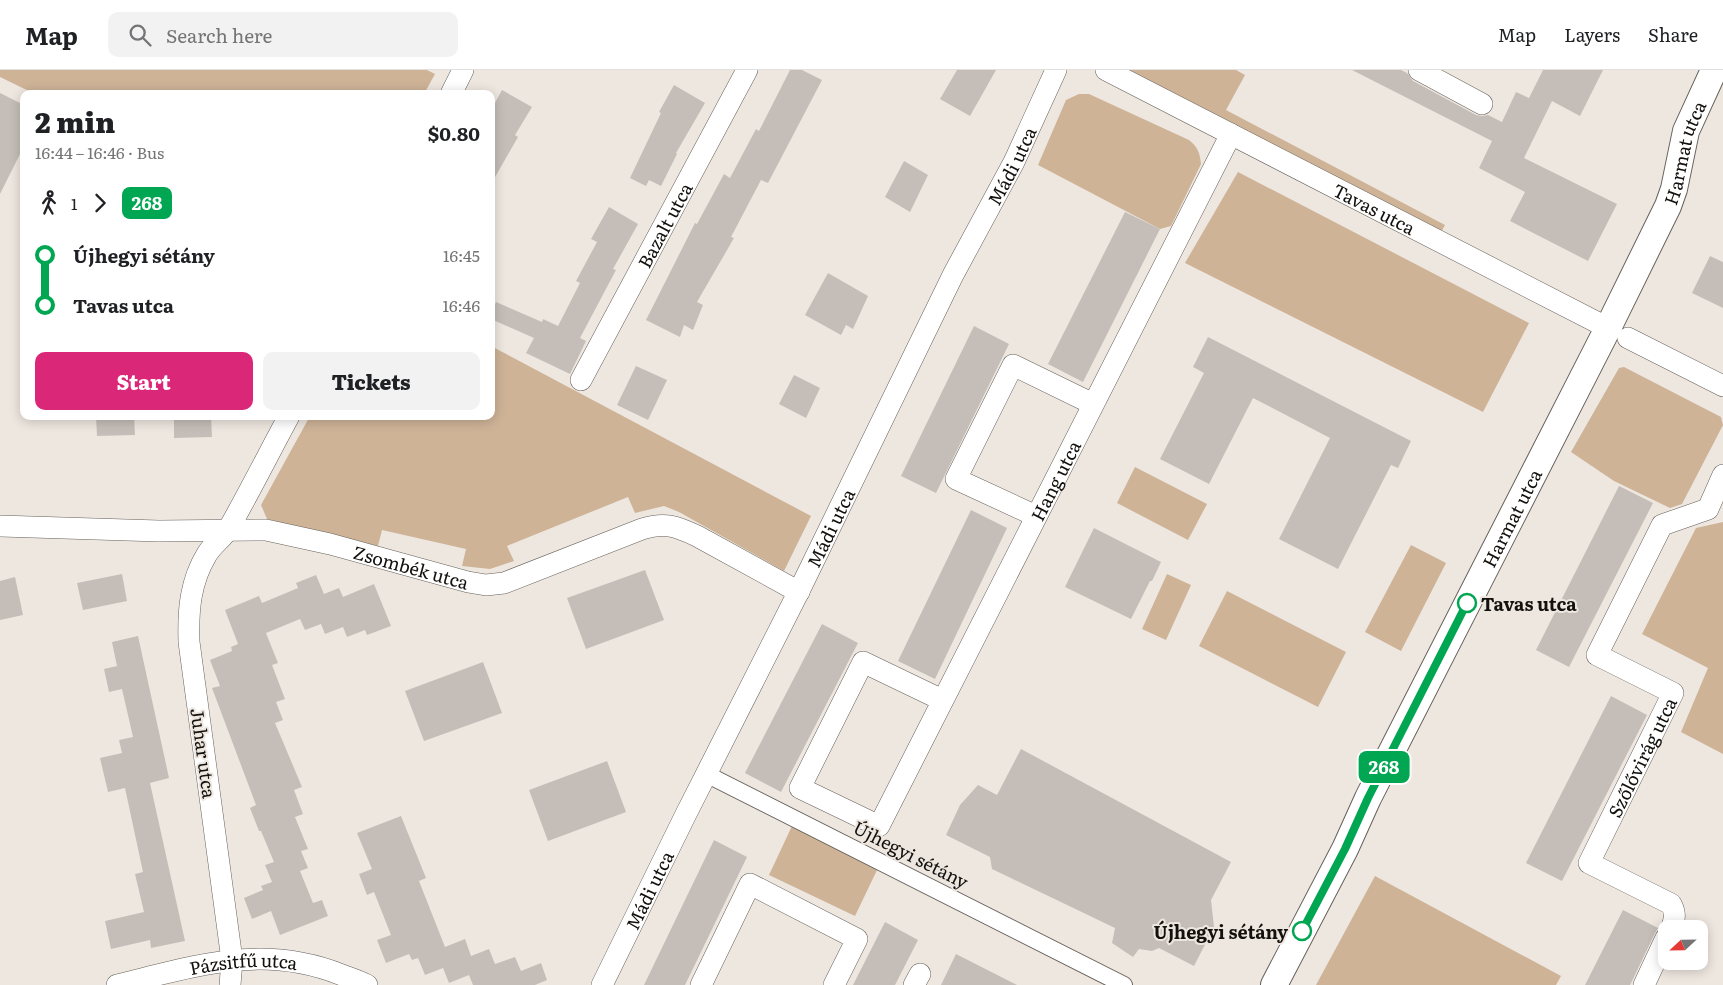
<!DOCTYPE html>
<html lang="en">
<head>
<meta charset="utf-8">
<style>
  :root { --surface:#fff; --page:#f2f2f2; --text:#202124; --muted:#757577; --line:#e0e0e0; --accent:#db2777 }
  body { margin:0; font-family:Literata,serif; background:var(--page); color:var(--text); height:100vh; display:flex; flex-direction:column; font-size:19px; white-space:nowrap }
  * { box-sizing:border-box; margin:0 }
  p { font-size:16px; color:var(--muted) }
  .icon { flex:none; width:28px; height:28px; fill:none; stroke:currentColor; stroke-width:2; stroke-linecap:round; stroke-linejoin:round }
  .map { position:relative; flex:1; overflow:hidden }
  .drawer { position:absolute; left:20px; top:20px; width:475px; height:330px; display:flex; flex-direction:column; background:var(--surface); border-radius:10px; box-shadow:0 2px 12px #0003 }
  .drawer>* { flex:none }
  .badge { padding:0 10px; border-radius:8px; font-size:18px; line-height:32px }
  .needle { width:32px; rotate:248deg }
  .buttons { position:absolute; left:1658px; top:850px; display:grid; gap:10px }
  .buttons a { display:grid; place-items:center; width:50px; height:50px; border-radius:10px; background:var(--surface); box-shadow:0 2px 12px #0003; font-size:25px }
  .map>.badge { position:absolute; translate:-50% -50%; box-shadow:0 0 0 2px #fff }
  .legs { display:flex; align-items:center; gap:8px; height:55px; padding:0 15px; font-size:16px }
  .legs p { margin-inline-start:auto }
  .overview { display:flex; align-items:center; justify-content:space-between; height:85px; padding:0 15px }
  h1 { font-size:28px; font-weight:800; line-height:38px }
  .button { display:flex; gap:10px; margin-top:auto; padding:10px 15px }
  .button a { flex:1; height:58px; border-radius:10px; background:var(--accent); color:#fff; font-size:20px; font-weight:800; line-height:58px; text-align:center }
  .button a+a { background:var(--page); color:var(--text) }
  ul { padding:0 15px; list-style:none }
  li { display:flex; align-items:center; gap:18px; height:50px; font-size:19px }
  li i { display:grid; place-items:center; width:8px; height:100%; margin:0 6px; background:currentColor }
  li i::after { content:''; width:12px; height:12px; margin:-6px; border:4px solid; border-radius:50%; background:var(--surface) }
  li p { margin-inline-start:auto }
  li:first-child i { background:linear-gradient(#0000 50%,currentColor 0) }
  li:last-child i { background:linear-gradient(currentColor 50%,#0000 0) }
  header { display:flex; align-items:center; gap:30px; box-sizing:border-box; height:70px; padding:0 25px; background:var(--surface); border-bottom:1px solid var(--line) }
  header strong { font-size:24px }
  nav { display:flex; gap:28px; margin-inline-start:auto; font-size:18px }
  .search { width:350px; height:45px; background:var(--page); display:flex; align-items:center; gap:12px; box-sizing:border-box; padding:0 18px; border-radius:10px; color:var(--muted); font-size:19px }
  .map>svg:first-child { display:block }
</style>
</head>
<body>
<header>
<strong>Map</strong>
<div class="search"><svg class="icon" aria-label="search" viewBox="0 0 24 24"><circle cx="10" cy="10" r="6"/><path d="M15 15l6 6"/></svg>Search here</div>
<nav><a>Map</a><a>Layers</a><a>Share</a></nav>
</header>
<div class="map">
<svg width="1723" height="915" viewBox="0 0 1723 915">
  <rect width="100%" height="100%" fill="#eee7e0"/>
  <g fill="#ceb397">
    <path d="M0 0H427L435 4 424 24H35L0 7Z"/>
    <path d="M1118 0H1236L1245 5 1226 40 1445 155 1439 166Z"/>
    <path d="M1079 24H1089L1189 70C1198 77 1200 84 1201 94L1171 156 1160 159 1038 95 1066 30Z"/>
    <path d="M1238 102 1529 253 1483 342 1185 193Z"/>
    <path d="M491 276 811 446 784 501 679 442 664 436 635 443 628 427 507 476 514 491 490 499 462 496 466 479 382 460 378 476 267 449 261 435 310 346H491Z"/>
    <path d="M1624 297 1721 347 1723 355 1682 434 1670 438 1614 411 1571 382 1619 298Z"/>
    <path d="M1135 397 1207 434 1188 470 1117 433Z"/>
    <path d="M1723 452V684L1681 662 1708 598 1642 564 1696 458Z"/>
    <path d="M1411 475 1446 493 1401 581 1365 562Z"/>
    <path d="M1167 504 1191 515 1166 570 1142 559Z"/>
    <path d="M1227 521 1346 582 1318 637 1199 576Z"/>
    <path d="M792 756 878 798 855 846 769 805Z"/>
    <path d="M1375 806 1561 906 1556 915H1316Z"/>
  </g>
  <g fill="#c5beb8">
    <path d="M790 0H802L822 10 768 113 761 110 731 167 734 168 697 232 703 235 693 260 684 255 680 267 646 250 695 153 697 154 724 104 730 108 756 59 759 61Z"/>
    <path d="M957 0H996L970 46 940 29Z"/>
    <path d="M1352 0H1401L1407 3 1413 11 1476 45 1482 46 1488 45 1502 52 1516 22 1529 28 1543 0H1603L1580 46 1552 31 1524 88 1617 134 1588 191 1510 151 1525 122 1479 98 1492 71Z"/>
    <path d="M674 15 705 33 676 83 677 84 661 116 649 110 646 116 630 108 661 43 659 42Z"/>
    <path d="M502 20 532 37 515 65 518 67 491 114V40Z"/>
    <path d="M0 23 24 35V76L0 124Z"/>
    <path d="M904 91 928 105 910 142 885 127Z"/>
    <path d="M609 137 638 154 613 199 616 200 580 268 586 271 570 304 526 283 534 268 491 249V243L496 232 542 252 543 249 558 256 580 213 576 211 597 172 591 169Z"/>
    <path d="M1125 142 1160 159 1083 312 1048 294Z"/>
    <path d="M1710 186 1723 192V238L1692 223Z"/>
    <path d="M828 203 868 226 853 259 846 255 841 265 805 245Z"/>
    <path d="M974 256 1009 274 936 423 901 406Z"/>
    <path d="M1208 267 1411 371 1398 398 1391 395 1338 499 1279 469 1330 368 1253 328 1209 414 1160 389 1204 303 1193 297Z"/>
    <path d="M636 296 667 310 648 350 617 335Z"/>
    <path d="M794 305 820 318 806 348 779 334Z"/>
    <path d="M96 346H134L135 365 97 366Z"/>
    <path d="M174 346H211L212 367 174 368Z"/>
    <path d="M1619 416 1653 433 1569 597 1536 580Z"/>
    <path d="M971 440 1007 458 935 609 898 591Z"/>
    <path d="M1094 458 1161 492 1152 511H1150L1131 549 1065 517Z"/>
    <path d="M645 500 664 550 586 579 567 528Z"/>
    <path d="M122 504 127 531 83 540 77 513Z"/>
    <path d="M316 505 324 524 339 518 343 527 374 514 391 556 367 565 365 560 347 567 343 557 325 564 321 554 305 560 300 549 266 563 278 593 272 595 285 629 276 632 283 650 275 653 302 717 294 720 303 744 295 747 308 779 301 781 308 798 300 801 313 833 322 830 328 846 280 865 271 841 252 849 244 828 263 820 261 816 272 812 265 795 274 792 261 761H259L250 738 256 735 212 618 220 616 210 590 232 581 231 577 238 574 225 540 259 526 262 533 298 518 296 513Z"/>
    <path d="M15 507 23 545 0 550V511Z"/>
    <path d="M822 554 858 573 781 722 745 703Z"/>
    <path d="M138 566 169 708 150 713 185 871 151 878 150 870 111 879 105 851 144 842 135 804 143 802 125 718 108 722 100 688 122 683 119 670 133 667 122 619 109 622 104 599 117 596 112 572Z"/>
    <path d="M483 592 502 643 424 671 405 621Z"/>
    <path d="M1611 626 1647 645 1562 811 1526 793Z"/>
    <path d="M1021 679 1231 792 1211 830 1214 857 1194 896 1159 878 1152 881 1139 879 1133 887 1112 873 1115 858 992 799 990 787 946 765 960 735 978 715 997 725Z"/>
    <path d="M607 691 626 742 548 771 529 720Z"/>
    <path d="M401 746 426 808 419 811 445 877 465 869 471 886 489 879 495 894 515 887 521 901 541 893 547 910 535 915H473L469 905 449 913 443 898 425 905 418 888 412 890 409 884 386 893 377 870 391 865 374 822 367 825 359 804 372 799 357 763Z"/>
    <path d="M714 770 747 787 685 915H644Z"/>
    <path d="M1623 840 1658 858 1655 863 1633 909 1630 915H1585Z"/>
    <path d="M885 852 918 870 895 915H853Z"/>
    <path d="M956 884 1017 915H941Z"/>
  </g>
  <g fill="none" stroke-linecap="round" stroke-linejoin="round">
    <defs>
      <path id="pedestrian" d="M706 704 1124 915"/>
      <g id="minor">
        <path id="s1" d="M1106 0 1608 258"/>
        <path d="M1419 0 1482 34"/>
        <path d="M451 24 463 0"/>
        <path d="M1628 268 1723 316"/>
        <path id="s2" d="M581 310 747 0"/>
        <path d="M1036 446 956 409 1013 295 1093 334"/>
        <path id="s3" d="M0 456 159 461 266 460 330 474 468 512 486 515 504 513 642 459C665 452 676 456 697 466L799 522"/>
        <path id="s4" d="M942 630 863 592 800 718 879 756 1231 64"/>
        <path id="s5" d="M1671 859C1675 849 1676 843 1671 834L1589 793 1673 623 1597 585 1662 455 1708 439 1723 405"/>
        <path id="s6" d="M117 915C196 896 262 873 342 905 350 908 359 911 367 915"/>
        <path d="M230 915 232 890 189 572C188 540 190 512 207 484 213 474 223 468 229 458 250 421 269 383 289 346"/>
        <path id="s7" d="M602 915 685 746 801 517 953 205 1014 92 1056 0"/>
        <path d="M701 915 750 814 857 869 834 915"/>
        <path d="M914 915 920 904"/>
        <path d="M1644 915 1666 868"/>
      </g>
      <g id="tertiary">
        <path id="s8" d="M1274 915 1345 779 1368 728 1608 258 1668 136 1674 119 1686 61 1714 0"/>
      </g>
    </defs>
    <use href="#pedestrian" stroke="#66605a" stroke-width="18"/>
    <use href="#minor" stroke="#66605a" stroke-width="22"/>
    <use href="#tertiary" stroke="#66605a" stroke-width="28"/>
    <use href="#pedestrian" stroke="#fff" stroke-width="16"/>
    <use href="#minor" stroke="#fff" stroke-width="21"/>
    <use href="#tertiary" stroke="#fff" stroke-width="26"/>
  </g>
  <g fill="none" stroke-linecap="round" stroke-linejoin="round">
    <defs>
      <path id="line-1" d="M1302 861 1345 779 1368 728 1467 533"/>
    </defs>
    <use href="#line-1" stroke="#fff" stroke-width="11"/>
    <use href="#line-1" stroke="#00a651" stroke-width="8"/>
  </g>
  <g fill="#fff" stroke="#00a651" stroke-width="2.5">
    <circle cx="1467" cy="533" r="9"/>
    <circle cx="1302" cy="861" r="9"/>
  </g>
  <g text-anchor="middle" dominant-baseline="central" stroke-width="4" stroke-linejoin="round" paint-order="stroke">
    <g font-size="18" fill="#13110e" stroke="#eee7e0">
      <text stroke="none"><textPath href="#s8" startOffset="929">Harmat utca</textPath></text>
      <text stroke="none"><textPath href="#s7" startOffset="916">Mádi utca</textPath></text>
      <text stroke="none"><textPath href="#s1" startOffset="302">Tavas utca</textPath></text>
      <text stroke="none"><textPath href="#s2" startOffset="176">Bazalt utca</textPath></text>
      <text stroke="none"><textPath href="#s4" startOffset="704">Hang utca</textPath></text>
      <text stroke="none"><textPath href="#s8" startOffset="524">Harmat utca</textPath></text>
      <text stroke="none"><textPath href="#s7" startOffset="511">Mádi utca</textPath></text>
      <text stroke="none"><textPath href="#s3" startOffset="416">Zsombék utca</textPath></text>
      <text transform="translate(204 683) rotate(82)">Juhar utca</text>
      <text stroke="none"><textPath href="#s5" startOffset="236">Szőlővirág utca</textPath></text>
      <text transform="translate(911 784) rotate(27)">Újhegyi sétány</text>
      <text stroke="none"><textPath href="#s7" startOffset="106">Mádi utca</textPath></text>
      <text stroke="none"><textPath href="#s6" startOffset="129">Pázsitfű utca</textPath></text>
    </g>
    <g font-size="18" font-weight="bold" fill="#13110e" stroke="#eee7e0" text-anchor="start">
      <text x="1481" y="533">Tavas utca</text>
      <text x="1288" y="861" text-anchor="end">Újhegyi sétány</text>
    </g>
  </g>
</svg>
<div class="buttons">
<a><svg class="needle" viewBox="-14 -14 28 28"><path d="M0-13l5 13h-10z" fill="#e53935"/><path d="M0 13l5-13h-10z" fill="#757577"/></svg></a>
</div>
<b class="badge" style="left:1384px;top:697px;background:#00a651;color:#fff">268</b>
<section class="drawer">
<div class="overview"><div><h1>2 min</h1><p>16:44 – 16:46 · Bus</p></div><b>$0.80</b></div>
<div class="legs"><svg class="icon" aria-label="walk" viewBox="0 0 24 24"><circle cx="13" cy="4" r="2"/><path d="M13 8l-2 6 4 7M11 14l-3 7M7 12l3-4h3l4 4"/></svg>1<svg class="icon" aria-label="forward" viewBox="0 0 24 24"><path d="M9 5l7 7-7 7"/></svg><b class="badge" style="background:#00a651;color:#fff">268</b></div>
<ul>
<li><i style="color:#00a651"></i><b>Újhegyi sétány</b><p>16:45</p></li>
<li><i style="color:#00a651"></i><b>Tavas utca</b><p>16:46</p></li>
</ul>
<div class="button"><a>Start</a><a>Tickets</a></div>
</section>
</div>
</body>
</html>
